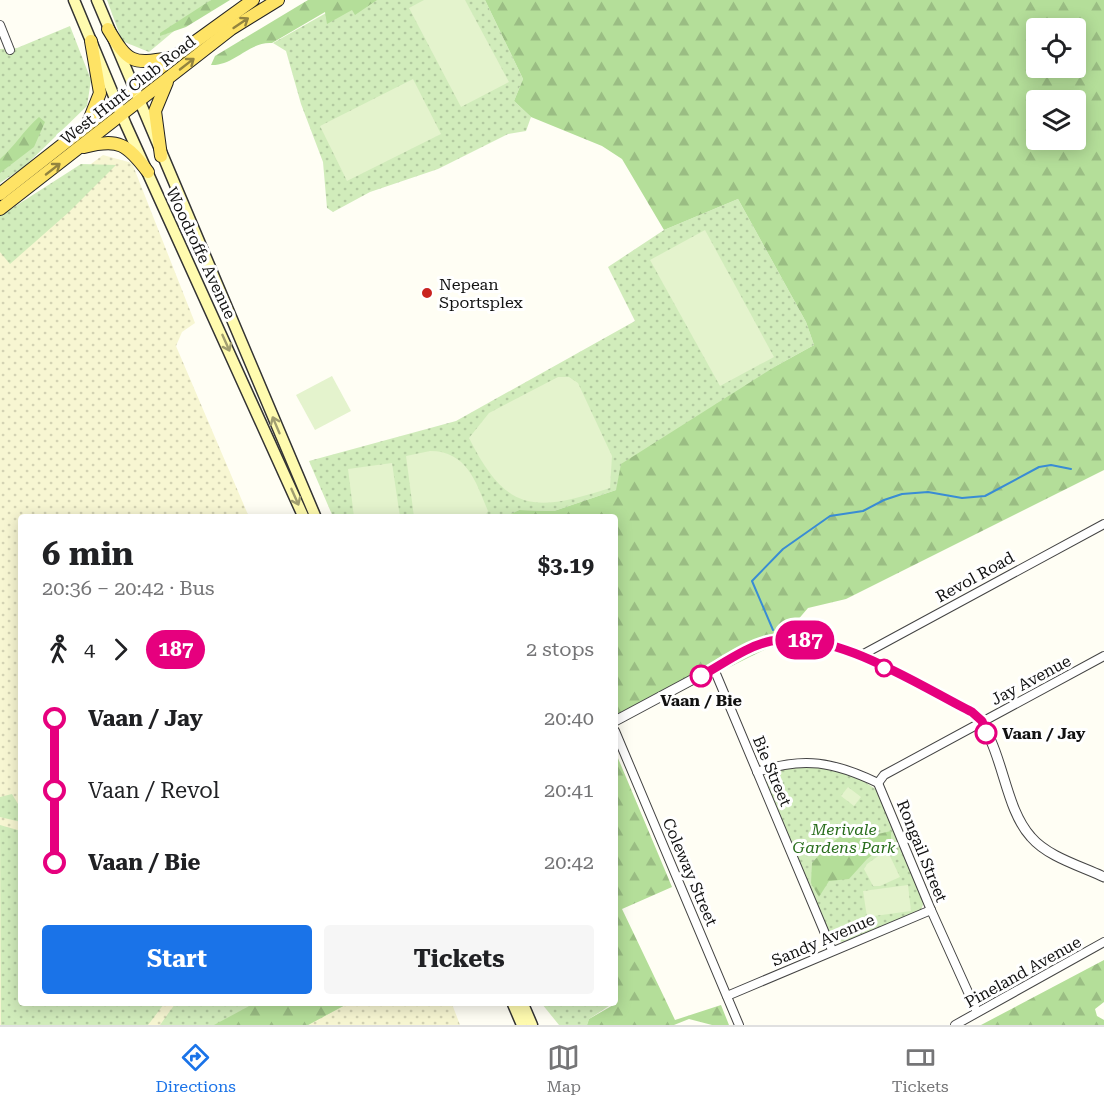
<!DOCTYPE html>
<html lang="en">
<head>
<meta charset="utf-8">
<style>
  :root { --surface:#fff; --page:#f6f6f6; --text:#202124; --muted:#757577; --line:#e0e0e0; --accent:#1a73e8 }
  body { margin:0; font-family:"Roboto Serif",serif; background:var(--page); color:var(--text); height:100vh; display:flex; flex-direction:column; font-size:22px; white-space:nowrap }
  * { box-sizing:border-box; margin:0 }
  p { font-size:20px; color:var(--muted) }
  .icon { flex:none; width:33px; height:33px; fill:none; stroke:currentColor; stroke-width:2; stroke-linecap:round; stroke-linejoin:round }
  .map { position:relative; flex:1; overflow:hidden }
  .side { position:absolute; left:18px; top:514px; width:600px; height:492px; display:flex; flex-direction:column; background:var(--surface); border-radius:6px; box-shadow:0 3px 15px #0003 }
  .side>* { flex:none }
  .badge { padding:0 12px; border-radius:20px; font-size:21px; line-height:39px }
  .buttons { position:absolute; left:1026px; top:18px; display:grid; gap:12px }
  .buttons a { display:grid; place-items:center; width:60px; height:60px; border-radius:6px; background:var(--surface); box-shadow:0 3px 15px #0003; font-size:30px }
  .map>.badge { position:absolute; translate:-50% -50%; box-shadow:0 0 0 3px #fff }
  .legs { display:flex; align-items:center; gap:9px; height:66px; padding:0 24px; font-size:20px }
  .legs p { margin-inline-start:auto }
  .summary { display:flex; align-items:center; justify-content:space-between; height:102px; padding:0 24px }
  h1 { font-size:33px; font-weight:700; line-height:45px }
  .action { display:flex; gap:12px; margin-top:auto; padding:12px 24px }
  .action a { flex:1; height:69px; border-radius:6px; background:var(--accent); color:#fff; font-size:24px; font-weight:700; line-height:69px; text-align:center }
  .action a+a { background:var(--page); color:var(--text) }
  ul { padding:0 24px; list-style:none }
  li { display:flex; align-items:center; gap:21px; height:72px; font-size:22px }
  li i { display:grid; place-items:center; width:9px; height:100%; margin:0 8px; background:currentColor }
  li i::after { content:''; width:15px; height:15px; margin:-8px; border:4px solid; border-radius:50%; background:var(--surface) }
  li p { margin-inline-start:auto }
  li:first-child i { background:linear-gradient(#0000 50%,currentColor 0) }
  li:last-child i { background:linear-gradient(currentColor 50%,#0000 0) }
  .tabs { display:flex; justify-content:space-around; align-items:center; height:84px; border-top:2px solid var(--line); background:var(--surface); font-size:16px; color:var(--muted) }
  .tabs a { display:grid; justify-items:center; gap:3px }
  .tabs .on { color:var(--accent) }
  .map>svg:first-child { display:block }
</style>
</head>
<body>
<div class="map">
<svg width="1104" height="1025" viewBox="0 0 1104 1025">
  <defs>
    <pattern id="farmland-dots" width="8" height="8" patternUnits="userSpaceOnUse" patternTransform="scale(1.5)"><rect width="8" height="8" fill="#f7f6d2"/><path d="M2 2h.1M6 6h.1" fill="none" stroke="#d3d2b3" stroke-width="1.8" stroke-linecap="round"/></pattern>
    <pattern id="green-dots" width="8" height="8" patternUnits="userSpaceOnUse" patternTransform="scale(1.5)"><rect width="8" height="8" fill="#d1ecbb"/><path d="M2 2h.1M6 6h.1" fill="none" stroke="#b2c9a0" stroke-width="1.8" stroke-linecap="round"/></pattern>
    <pattern id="forest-firs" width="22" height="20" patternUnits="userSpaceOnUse" patternTransform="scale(1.5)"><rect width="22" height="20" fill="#b4de99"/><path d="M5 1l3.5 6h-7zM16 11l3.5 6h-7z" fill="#9abd83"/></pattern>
  </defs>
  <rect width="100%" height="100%" fill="#fffef4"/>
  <path fill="url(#farmland-dots)" d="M103 155 132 163 195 323 182 332 176 346 249 517 21 518V1004H452L460 1025H0V232Z"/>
  <g fill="url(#green-dots)">
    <path d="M107 0H211L149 52 122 41Z"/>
    <path d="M349 0H485L523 79 514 101 531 117 526 131 508 134 438 169 370 192 333 212 327 208 323 162 301 104 286 51 273 43Z"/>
    <path d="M70 26 91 80 87 106 24 167 0 183V49L17 48Z"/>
    <path d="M81 164 116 165 69 212 10 264 0 252V216Z"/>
    <path d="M738 199 806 322 814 345 776 366 616 490 554 511 519 510 505 518 333 517 309 461 456 421 635 321 608 267 664 230Z"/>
    <path d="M804 764 856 776 880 792 924 902 921 910 844 942 835 941 829 935 767 783V776L774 771Z"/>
    <path d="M12 794 21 809V822L0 817V797Z"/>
    <path d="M0 825 21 831V1004H164L148 1025H1Z"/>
    <path d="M175 1004H347L308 1025H160Z"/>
    <path d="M542 1004H612L589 1019 587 1025H559Z"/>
  </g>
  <g fill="url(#forest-firs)" fill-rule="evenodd">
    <path d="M211 0H230L186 27 160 36V33Z"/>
    <path d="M308 0H377L355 15 352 10 327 24 325 12 272 43C250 41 234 66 211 65L215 56Z"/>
    <path d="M485 0H1104V470L846 599 808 608 778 643 615 724V518L505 517 519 510 554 511 616 490 621 464 776 366 814 345 806 322 738 199 664 230 622 159 602 146 531 117 514 101 523 79ZM1036 28H1076V68H1036ZM1036 100H1076V140H1036Z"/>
    <path d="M39 117 45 122 34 147 0 173V159C15 146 24 130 39 117Z"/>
    <path d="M615 751 672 887 622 909 675 1020 721 1005 729 1025H712L689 1019 674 1025H587L589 1019 615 1004Z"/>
    <path d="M871 827 878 834 891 831V841L867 859 849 879 829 881 819 897 811 883 812 863C829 844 845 828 871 827Z"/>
    <path d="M1104 960V1002L1095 1009 1097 1016 1104 1020V1025H981Z"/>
    <path d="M253 1004H347L308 1025H214Z"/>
  </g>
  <g fill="#e4f3cd">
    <path d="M424 0H465L509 82 461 107 409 8Z"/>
    <path d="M413 79 441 134 347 181 320 126Z"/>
    <path d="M705 230 774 357 720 386 650 260Z"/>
    <path d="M332 376 351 411 315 430 296 395Z"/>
    <path d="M558 377H569L578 383 612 456 610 488C535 512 507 514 469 438L489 413Z"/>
    <path d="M430 451C467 451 476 482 488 511L485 516 414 517 406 456Z"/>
    <path d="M392 463 400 517H354L348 469Z"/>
    <path d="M848 787 861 797 854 806 841 796Z"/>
    <path d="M881 854H889L900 877 880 886H873L864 869 867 864Z"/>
    <path d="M908 885 911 911 867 917 863 891Z"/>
  </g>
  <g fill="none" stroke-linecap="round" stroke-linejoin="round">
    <path stroke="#398cd4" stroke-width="2" d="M773 630 752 581 783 549 830 516 863 511 884 500 902 494 928 492 962 498 985 496 1039 467 1051 465 1071 469"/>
    <defs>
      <g id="minor">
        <path d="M0 25 10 50"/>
        <path d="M860 656 1104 524"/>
        <path d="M714 669 832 950"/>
        <path d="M615 731 739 1025"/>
        <path d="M757 772C804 756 834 762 878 783L931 910 977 1012"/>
        <path d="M878 783 884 775 1104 656"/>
        <path d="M727 996 931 910"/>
        <path d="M955 1025 1104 942"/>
      </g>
      <path id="tertiary" d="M615 721 757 645C827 623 910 681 972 712 1004 743 1002 805 1031 837 1048 857 1081 866 1104 877"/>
      <g id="secondary">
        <path d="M74 0 126 125 304 518"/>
        <path d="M97 0 316 518"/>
        <path d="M513 1004 522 1025"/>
        <path d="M523 1004 532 1025"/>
      </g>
      <g id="primary">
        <path d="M108 29C128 62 131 65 170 58"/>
        <path d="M88 123 100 93 91 41"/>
        <path d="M84 147C119 138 127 144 148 172"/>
        <path d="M161 156 155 111 167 82"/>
        <path d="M0 194 174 57 253 0"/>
        <path d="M0 209 231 29 278 0"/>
      </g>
    </defs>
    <use href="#minor" stroke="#444" stroke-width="10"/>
    <use href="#tertiary" stroke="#444" stroke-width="11"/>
    <use href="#secondary" stroke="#333" stroke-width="13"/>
    <use href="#primary" stroke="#222" stroke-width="14"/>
    <use href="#minor" stroke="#fff" stroke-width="8"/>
    <use href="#tertiary" stroke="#fff" stroke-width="9"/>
    <use href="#secondary" stroke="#fffbaf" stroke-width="10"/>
    <use href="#primary" stroke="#fee365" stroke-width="12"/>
  </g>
  <defs><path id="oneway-shaft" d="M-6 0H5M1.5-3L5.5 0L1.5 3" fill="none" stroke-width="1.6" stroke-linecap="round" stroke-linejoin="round" transform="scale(1.5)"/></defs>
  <g stroke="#93843f">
    <use href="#oneway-shaft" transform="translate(241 23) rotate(-34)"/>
    <use href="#oneway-shaft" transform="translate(187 64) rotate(-38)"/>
    <use href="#oneway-shaft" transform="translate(53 169) rotate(-38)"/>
  </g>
  <g stroke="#a09d70">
    <use href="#oneway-shaft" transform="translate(226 343) rotate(66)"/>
    <use href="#oneway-shaft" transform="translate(276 425) rotate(-113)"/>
    <use href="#oneway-shaft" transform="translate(295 497) rotate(66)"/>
  </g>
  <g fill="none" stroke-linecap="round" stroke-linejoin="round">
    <defs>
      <path id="line-1" d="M701 676C723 664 747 646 771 641 833 628 918 685 972 712L982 721 986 733"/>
    </defs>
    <use href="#line-1" stroke="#fff" stroke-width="14"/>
    <use href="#line-1" stroke="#e6007e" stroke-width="9"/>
  </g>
  <circle fill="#c92320" stroke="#fff" stroke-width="2" cx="427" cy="293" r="6"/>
  <g fill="#fff" stroke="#e6007e" stroke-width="3">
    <circle cx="884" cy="668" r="8"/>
    <circle cx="701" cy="676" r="10"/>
    <circle cx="986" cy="733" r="10"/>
  </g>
  <g text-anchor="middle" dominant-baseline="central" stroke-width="6" stroke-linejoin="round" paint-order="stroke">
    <g font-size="16" fill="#111" stroke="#fff">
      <text transform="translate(128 90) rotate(-38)">West Hunt Club Road</text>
      <text transform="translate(201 253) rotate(65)">Woodroffe Avenue</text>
      <text transform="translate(975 577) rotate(-29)">Revol Road</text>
      <text transform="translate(1031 680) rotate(-28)">Jay Avenue</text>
      <text transform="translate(772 771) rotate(67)">Bie Street</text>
      <text transform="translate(922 851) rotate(68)">Rongail Street</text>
      <text transform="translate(690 872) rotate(67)">Coleway Street</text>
      <text transform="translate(823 940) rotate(-23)">Sandy Avenue</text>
      <text transform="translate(1023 972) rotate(-29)">Pineland Avenue</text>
    </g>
    <g font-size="16" fill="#111" stroke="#fff" text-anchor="start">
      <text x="439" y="284">Nepean<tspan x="439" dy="18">Sportsplex</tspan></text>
    </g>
    <g font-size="16" font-weight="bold" fill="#111" stroke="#fff">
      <text x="701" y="700">Vaan / Bie</text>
      <text x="1002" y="733" text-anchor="start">Vaan / Jay</text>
    </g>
    <g font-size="16" font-style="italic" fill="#286d1c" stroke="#fff">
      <text x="844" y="829">Merivale<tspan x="844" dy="18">Gardens Park</tspan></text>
    </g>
  </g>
</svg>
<div class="buttons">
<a><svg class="icon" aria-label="locate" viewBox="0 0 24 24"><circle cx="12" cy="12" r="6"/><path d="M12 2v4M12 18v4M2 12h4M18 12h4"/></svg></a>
<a><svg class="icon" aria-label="layers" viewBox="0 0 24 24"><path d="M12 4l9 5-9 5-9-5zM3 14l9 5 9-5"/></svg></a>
</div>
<b class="badge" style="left:805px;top:640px;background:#e6007e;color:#fff">187</b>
<section class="side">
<div class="summary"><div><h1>6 min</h1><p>20:36 – 20:42 · Bus</p></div><b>$3.19</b></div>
<div class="legs"><svg class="icon" aria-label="walk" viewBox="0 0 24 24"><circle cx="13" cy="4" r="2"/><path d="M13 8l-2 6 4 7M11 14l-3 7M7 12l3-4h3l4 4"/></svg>4<svg class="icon" aria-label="forward" viewBox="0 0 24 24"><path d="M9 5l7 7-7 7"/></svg><b class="badge" style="background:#e6007e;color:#fff">187</b><p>2 stops</p></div>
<ul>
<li><i style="color:#e6007e"></i><b>Vaan / Jay</b><p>20:40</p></li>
<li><i style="color:#e6007e"></i><span>Vaan / Revol</span><p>20:41</p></li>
<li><i style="color:#e6007e"></i><b>Vaan / Bie</b><p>20:42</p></li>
</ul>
<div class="action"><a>Start</a><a>Tickets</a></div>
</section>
</div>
<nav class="tabs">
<a class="on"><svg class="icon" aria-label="directions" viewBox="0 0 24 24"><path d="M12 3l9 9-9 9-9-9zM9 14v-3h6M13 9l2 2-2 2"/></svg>Directions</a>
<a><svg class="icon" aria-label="map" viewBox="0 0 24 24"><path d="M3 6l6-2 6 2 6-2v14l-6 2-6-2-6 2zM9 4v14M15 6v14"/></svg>Map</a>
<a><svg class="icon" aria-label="tickets" viewBox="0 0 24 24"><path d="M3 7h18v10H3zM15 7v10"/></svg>Tickets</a>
</nav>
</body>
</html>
